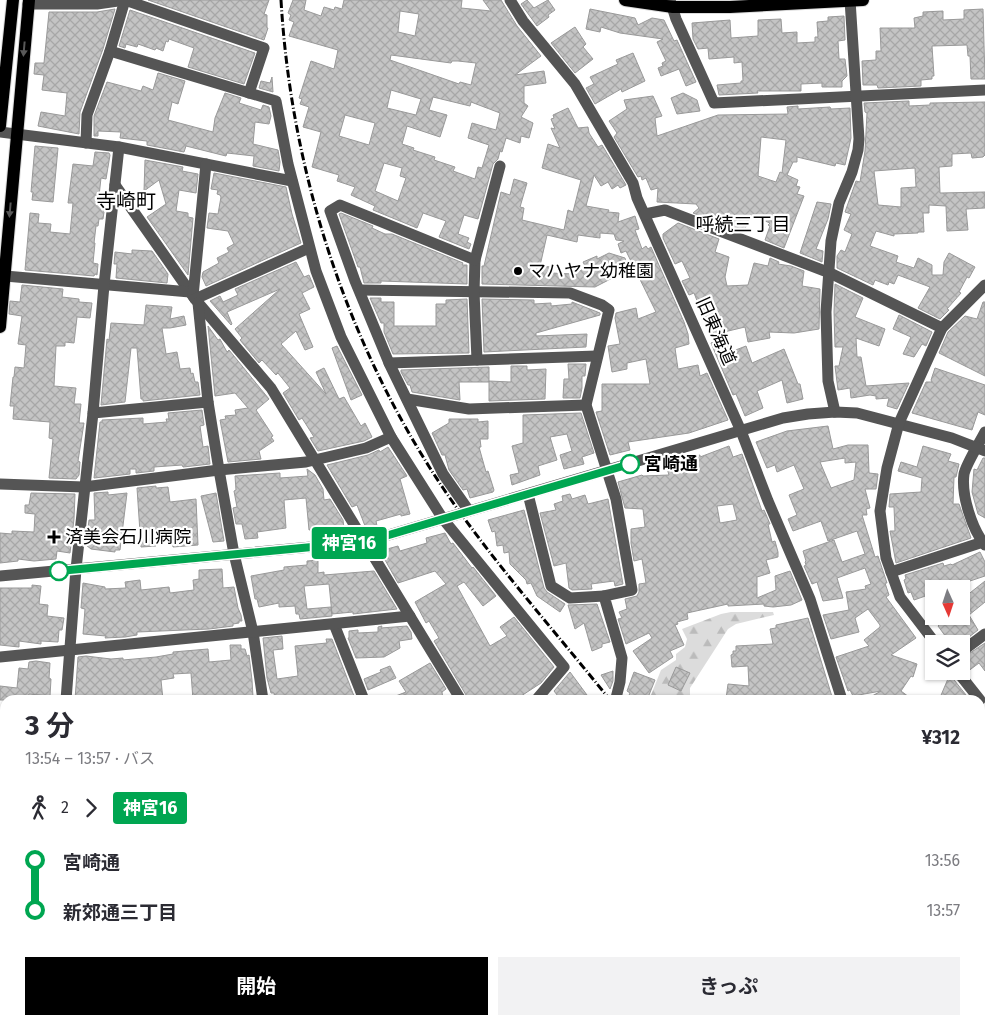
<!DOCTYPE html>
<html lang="ja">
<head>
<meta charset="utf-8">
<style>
  :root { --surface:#fff; --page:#f2f2f3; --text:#2b2b33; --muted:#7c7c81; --accent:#000 }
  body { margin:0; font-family:"Fira Sans","Noto Sans JP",sans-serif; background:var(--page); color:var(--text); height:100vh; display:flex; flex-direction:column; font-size:19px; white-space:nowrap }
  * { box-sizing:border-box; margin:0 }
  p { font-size:16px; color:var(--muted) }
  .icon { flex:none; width:28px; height:28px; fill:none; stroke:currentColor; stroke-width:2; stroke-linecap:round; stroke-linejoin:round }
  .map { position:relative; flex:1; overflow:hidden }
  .side { position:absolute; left:0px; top:695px; width:985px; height:330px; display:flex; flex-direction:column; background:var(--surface); border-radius:15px 15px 0 0; box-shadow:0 1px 4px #0004 }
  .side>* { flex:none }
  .badge { padding:0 10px; border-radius:4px; font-size:18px; line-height:32px }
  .needle { width:32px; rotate:177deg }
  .controls { position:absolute; left:925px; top:580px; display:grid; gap:10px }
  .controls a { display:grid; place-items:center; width:45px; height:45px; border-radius:0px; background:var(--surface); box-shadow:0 1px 4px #0004; font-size:25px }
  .map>.badge { position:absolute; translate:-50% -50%; box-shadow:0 0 0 2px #fff }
  .legs { display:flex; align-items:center; gap:8px; height:55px; padding:0 25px; font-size:16px }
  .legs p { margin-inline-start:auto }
  .headline { display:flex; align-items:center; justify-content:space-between; height:85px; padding:0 25px }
  h1 { font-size:28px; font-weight:700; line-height:38px }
  .action { display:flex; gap:10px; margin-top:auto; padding:10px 25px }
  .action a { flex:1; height:58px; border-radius:0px; background:var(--accent); color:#fff; font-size:20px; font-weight:700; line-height:58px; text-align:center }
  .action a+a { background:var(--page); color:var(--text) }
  ul { padding:0 25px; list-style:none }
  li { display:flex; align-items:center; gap:18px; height:50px; font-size:19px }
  li i { display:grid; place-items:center; width:8px; height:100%; margin:0 6px; background:currentColor }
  li i::after { content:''; width:12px; height:12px; margin:-6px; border:4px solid; border-radius:50%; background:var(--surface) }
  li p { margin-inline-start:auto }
  li:first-child i { background:linear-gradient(#0000 50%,currentColor 0) }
  li:last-child i { background:linear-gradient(currentColor 50%,#0000 0) }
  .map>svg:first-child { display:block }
</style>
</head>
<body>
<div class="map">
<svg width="985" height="1025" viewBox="0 0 985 1025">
  <defs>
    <pattern id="forest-firs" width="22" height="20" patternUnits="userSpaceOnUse" patternTransform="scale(1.25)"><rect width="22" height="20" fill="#dcdcdc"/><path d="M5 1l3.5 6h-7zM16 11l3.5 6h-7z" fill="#bbb"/></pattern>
    <pattern id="park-tufts" width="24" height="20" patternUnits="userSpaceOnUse" patternTransform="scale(1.25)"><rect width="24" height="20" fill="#dcdcdc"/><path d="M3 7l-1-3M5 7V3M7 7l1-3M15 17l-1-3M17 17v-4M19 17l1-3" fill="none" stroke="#bbb"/></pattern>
    <pattern id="building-cross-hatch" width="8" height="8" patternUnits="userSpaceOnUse" patternTransform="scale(1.25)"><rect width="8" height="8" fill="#c4c4c4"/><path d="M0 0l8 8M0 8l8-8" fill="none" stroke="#a7a7a7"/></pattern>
  </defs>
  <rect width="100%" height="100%" fill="#fff"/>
  <path fill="url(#forest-firs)" d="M731 612H773L774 615 736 624 728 629 690 688V700H649L661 670 676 660V654L685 647 687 639 682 629 721 614Z"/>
  <path fill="url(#park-tufts)" d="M418 1021V1025H323L325 1023Z"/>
  <g fill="url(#building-cross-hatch)" stroke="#999" fill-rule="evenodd">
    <path d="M148 0H269L264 14 267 15V28H268L264 40Z"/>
    <path d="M293 0H306L304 10 321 16 324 7 334 10 335 7 342 9 344 0H462L461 8 491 11 483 0H501L517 26 541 56 515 75 544 71 546 83 524 86V103L528 106 521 117 533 123 529 138 521 136 520 143 506 138 502 152 500 151 498 159 493 164 478 219 464 215 458 234 469 238 467 242 471 244 469 249 439 237 446 221 423 213 417 228 373 210 375 206 351 195 355 187 337 181 339 175 312 167 321 132 303 127 309 107 300 104 302 99 299 98 311 61 334 69 338 50 289 36 294 22 289 20 291 15 288 13ZM400 11 419 14 415 36 398 32ZM391 55 451 63 452 61H458L476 63 471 85 460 82 459 84 390 60ZM391 90 421 99 416 115 387 108ZM433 97 470 106 471 102 500 113 496 130 472 123 468 138 489 145 482 168 478 167 475 179 453 171 455 167 434 160 435 157 413 150 414 148 402 144 407 126 440 137 447 115 429 110ZM345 115 375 123 369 145 339 136ZM384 163 402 168 400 176 406 178 398 201 375 191Z"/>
    <path d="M527 0 534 8 548 0 555 10 548 15 549 17 537 26 521 4Z"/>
    <path d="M115 9 103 49 80 112 79 134 38 126 41 112 65 116 67 93 42 90 44 75 34 74 35 63H44L49 12H97Z"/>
    <path d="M590 9 635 18 638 25 652 18 664 20 674 41 677 40 696 82 686 86 679 69 661 76 658 68 663 66 662 63 666 61 657 42 663 39 620 33 601 27 600 32 586 29Z"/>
    <path d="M983 9 985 79H971L970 56H968L967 45 932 46 934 76H932V79L921 80V86L878 88 877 85H863L862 61 876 60V51H881L880 28H915L914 18 923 16V12L943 11V20L964 19V10Z"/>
    <path d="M130 10 255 53 244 84 188 67 194 48 169 39 168 42 166 41 163 51 156 48 155 50 138 44 137 47 126 44 125 48 119 46Z"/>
    <path d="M844 16 845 40 838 41 839 59H845L847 76 842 81V87H822V83L801 84V91H757L758 93 719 95 717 85 741 83V81H743L742 62 734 63V57L709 59 708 48 698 49 693 39 692 23 730 20 731 38 758 36V20L781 19 782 33 797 32V43L815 42V37H818L817 22 828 21V17Z"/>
    <path d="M575 27 586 44 583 47 593 59 575 73 551 43Z"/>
    <path d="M633 53 645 81 622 92 621 89 595 104 586 88 594 84 590 77 618 64 616 60Z"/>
    <path d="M158 73 185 81 178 104 172 102 168 120 213 132 215 118 225 93 241 98 239 103 261 110 263 105 269 107 271 116 269 124 255 122 253 144 278 150 280 162 279 171 253 166 254 156 227 153 226 156 186 146 184 152 147 145V141L120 138 121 132 98 131V136H94V116L107 82 141 91 143 86 153 90Z"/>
    <path d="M272 77 273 92 259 88 261 81 270 83Z"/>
    <path d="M683 93 697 100 700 111 677 114 671 98Z"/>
    <path d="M653 96 662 116 655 118 657 136 718 115 788 114 787 107 798 106V109L830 107 831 109 850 108 851 138 845 165 836 163 835 166 797 157V162H793L787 175 798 180 796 186 800 187 797 194 804 196 784 248 765 240 770 226 768 225 770 223 750 215 744 232 693 213 699 208 696 204 657 202 658 188 651 190 646 178 642 180 641 176 638 177 614 137 617 133 609 121 627 109 624 100ZM761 137 786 140 782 173 780 172 776 182 758 176Z"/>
    <path d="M909 101V106L930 105V103L985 102V155L983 157 972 158 971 153 952 154V166L939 167 940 193 985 192V208L966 209 968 230 947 231 946 206 929 205V213H923L924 232H918V233L894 234V236L876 231 870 246 898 256 896 262 914 268 918 258 932 265V275H943L944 262 949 253 975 267 969 278 967 277 959 292 961 293 947 309 949 310 940 319 918 308 930 287 898 275 894 284 889 282 888 285 875 280 873 285 837 268V256L841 250 845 252 852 234 844 230 851 214 845 212 856 181 860 182 865 151 867 113 865 112 864 103ZM915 168 916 187 901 188V207L878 205 874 171Z"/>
    <path d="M568 108 578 128 588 127 589 133 598 147 602 145 626 185 620 188 618 185 612 189 608 182 601 186 594 175 586 206 609 210 608 212 619 213 618 222 635 216 639 229 635 230 642 249 646 246 648 249 651 247 684 322 688 334 689 344 675 348 678 369 698 365 700 376 707 373 728 420 689 433 628 442 630 450 610 455 596 412 602 411V384H650L646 359 627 363V369L612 372 608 346 620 344 615 318 616 313 636 308 638 319 656 312 626 251 621 253 618 244 624 241 616 240 614 234 600 233V238L578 235 577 242 547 235 540 266 551 267V273L573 274 586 268 583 262 597 256V259L609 253 625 258 628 270 595 287 482 284V266H484L501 192 510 195 514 179 527 183 520 207 524 208 522 220 564 230 568 210 573 212 581 180 542 168 548 144 560 148 551 128 555 129 551 119 554 118 553 115Z"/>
    <path d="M35 146 58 148 53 202 32 200 33 192H31Z"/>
    <path d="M95 152 109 153 110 155 106 179 101 178 99 196H106L104 212 103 219H99L98 226H96L94 243H95L93 263 98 264 97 275 95 274 94 276 25 270 30 213 39 214 38 223 51 224 50 232 70 234 73 203H68L73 164 93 166Z"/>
    <path d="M145 160 183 167 182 171 198 174 196 193 179 190 176 211 188 213V217L193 218 188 275 147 217 166 204 159 180 144 191Z"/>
    <path d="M214 173 286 187 292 214 301 243 206 286 202 277 203 272 219 263 217 258 229 252 227 248 234 244 228 231 207 228 209 213 218 214 221 197 220 195 217 194 218 190 211 189Z"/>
    <path d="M817 202 831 204 828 219 816 249 823 251 822 262 800 253Z"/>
    <path d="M341 213 373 226 372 228 385 234H392L463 263 462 265H467V284L381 281V283H364L360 267H358L339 214Z"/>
    <path d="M678 223 719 239 715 252 729 257 725 277 727 286 748 285 754 263 768 266 770 258 779 262 778 264 791 266 804 271 802 286 820 289 819 329 794 333 769 332 770 338 748 342 745 327 724 332 733 351 746 346 752 363 784 349 798 384H800L803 399 787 403 782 380 757 391 763 408 745 416 736 394 733 395 711 343 716 341 708 316 704 318 694 293 689 295 682 281 690 278 682 261 675 264 663 238V234Z"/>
    <path d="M132 250 152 251 168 274 167 283 116 278 117 264H114L115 252 132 254Z"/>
    <path d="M296 262 304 277 309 275 314 287 302 293 310 309 299 314 313 347 305 350 296 331 281 344 326 394 316 372 324 368 339 399 344 397 361 426 365 423 372 437 364 441 318 451 310 438 314 437 302 418 299 420 283 393 290 388 278 373 276 375 262 360 259 363 240 340 242 338 235 329 280 289 227 312 232 324 231 325 210 301 220 296 223 302 238 295 235 289Z"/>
    <path d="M835 284 863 298 855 317 885 329 879 346 856 338 857 357H861L866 386 909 383 897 409 887 406 889 398 876 399V396L870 395 851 398 850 388 838 390 835 366H839L843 347H835L834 312Z"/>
    <path d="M22 285 63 289 62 297 79 299V302L92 303 90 318 77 317 74 343 65 342V346H56L54 386 76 388 74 404H81L79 423H84L78 461 80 462 79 475 76 479 49 478 53 439 49 438 50 422 13 419 14 406H10L13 377H14L15 367 24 368 26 345 18 344 22 316 9 314 10 301 20 302Z"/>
    <path d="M370 298H381V302H394V326H436V304H446V300L467 299 469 353 393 354 384 332V323H381Z"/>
    <path d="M482 299 534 300V304L551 303V306L572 304V302L600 313V315L536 333V336L587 334 586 347 484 352Z"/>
    <path d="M983 302H985V376L939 353 948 332 965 316 977 319Z"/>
    <path d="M146 305 172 307 170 319 184 316 186 325 170 328H162L166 354 177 352 180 369 190 368 191 374 193 373 195 382H198L200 395 143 401V399H141L137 348H131L125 402 101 405 107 339 109 340 111 323 144 325Z"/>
    <path d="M899 315 932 332 926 346 922 344 914 357 903 354 911 337 893 329Z"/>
    <path d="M208 326 218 340 220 339 221 341 227 352 229 350 269 399 256 410 273 436 271 437 274 441 259 451 261 459 228 462 220 420 226 419 225 416 236 415 235 410 248 408 235 393 215 396Z"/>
    <path d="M337 346 362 395 351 400 332 348Z"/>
    <path d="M568 364H586L585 376H582V388L580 398H563L564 379H569Z"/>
    <path d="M511 366H527V370L546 369 545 399 489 401V381L511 382Z"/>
    <path d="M489 367V382H459L460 400 412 392 410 385H408L401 372V370Z"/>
    <path d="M935 368 985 385V415L978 412 972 430 912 413 926 382H932L931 380Z"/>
    <path d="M202 410 204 425 200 426 203 447 208 446 210 464 183 467 182 465 154 467V471L136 473V469H130V474L94 478 100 422H102V420L143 418V424L167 422 166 419H169L168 413Z"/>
    <path d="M581 413 594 453 582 457 584 464 564 469 560 455 572 451 567 434 550 437 557 460 538 466 540 475 512 485 510 475 519 473 512 446 523 443V415Z"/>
    <path d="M449 419H478V422L488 421V439H480L481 447H479L486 472 488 471 494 490 493 492 470 498 467 489 463 490 449 470 445 455H442L432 433 449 423Z"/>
    <path d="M828 426 833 449 848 445H868L869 473 878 474 876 489H865L870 508 866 509 867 515H862L875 557 878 556 887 583H885L889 595 886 597 916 638 891 655 917 664 913 677 911 676 901 691 913 700H865L881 691 853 696 850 690 848 691 836 657 869 646 864 640 880 627V625L868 609 855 618 859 632 831 639 823 615 849 610 846 592 866 589 865 586 871 584 865 568 837 578 843 598 823 601 817 582 812 584 804 566 806 565 805 562 806 561 803 551 834 540 842 562 865 554 857 531 828 541 821 521 793 531 788 519 797 515 789 495 804 489 794 465 777 472 775 465 767 468 756 442 787 431ZM845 458V463L856 462 854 480 831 488 820 462Z"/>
    <path d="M729 446 733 457 742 454 762 511 764 510 770 524H768L772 542 775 541 778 552V557L766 560 770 573 757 577V598L776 590 775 576 790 571 802 600 791 605 773 607 764 606V604L728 606V604L687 613 688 619 677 622 678 624 675 625 684 645 670 651 673 657 649 673 633 651 652 638 649 633 626 644 618 619 622 618 619 612 627 609 625 599 637 596 639 592V584L646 583 642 559 634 561 631 543V529L645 527 643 509 625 508 618 482 642 475 643 476 669 475 666 465 700 455V457ZM733 504 737 520 720 523 717 506Z"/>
    <path d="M923 446 951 454 948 461 959 464 956 477H954L953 504H959L971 538 896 563 890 531H895L894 507H889L890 494 921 492 922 478 898 471 901 462 917 467Z"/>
    <path d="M388 447 407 476 400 479 410 514 401 516V514L376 521 377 526 369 528 365 526 357 505 352 507 327 465 368 455 379 450 380 452Z"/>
    <path d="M983 458H985V518L978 514 972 492 974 469 977 470Z"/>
    <path d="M307 469 315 475 323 489 324 500 330 499 343 520 344 528 315 531V530H309L306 498 284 500 286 528 257 532 258 538 245 539 242 524H236L233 508 237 507 234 491 236 490 235 476 280 473V478L308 476Z"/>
    <path d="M156 486V488L168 487 170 502 196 499 198 545 173 547 172 541 155 542 156 546 141 547 137 488Z"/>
    <path d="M108 492V495L127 493 120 550H115V552L91 549 86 545 89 520H95L94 493Z"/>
    <path d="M31 493 75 494 74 519 70 553 57 551 56 559 34 561 18 559V561L0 563V533L12 534V531L34 532 35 514 25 513V505H29Z"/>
    <path d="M216 493 224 541 213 542 201 496Z"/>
    <path d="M570 494 572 499 585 495 588 504 608 499 623 584 615 586 614 581 591 584 592 589 572 590 569 588 566 563 554 566 540 513 556 510 554 504 563 501 562 496Z"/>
    <path d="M524 510 544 588 547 592 565 604 560 612 537 596 531 583 527 584 526 580 510 564 509 552 504 553 503 545 497 546 495 531 492 532 488 520Z"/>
    <path d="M445 533 451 544 453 543 472 568 473 567 496 596 483 606 464 582 457 586 490 646 507 636 500 627 514 617 554 667 541 683 515 700H469L434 641 439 638 429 621 426 623 415 602 446 584 435 571 398 583 380 551 398 546 400 551 427 543 426 538Z"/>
    <path d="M980 552 985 562V576L946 589H934V593L914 600 911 592 908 593 904 580 906 579 905 575 943 563 944 566 951 564 952 565Z"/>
    <path d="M318 560V573L324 572V575L374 571 397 609 353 614V612L332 614 329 584 304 586 307 609 331 607 332 616 300 619 299 614H296L295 606 279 607V603L259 607 257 599H255L251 576 284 570V567L307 565V561Z"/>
    <path d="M222 569 223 588 234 587 238 608 241 615 242 621H239V623L233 624V626L209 629 137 632V635L125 637 105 638 106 636 83 634 85 609 81 608 83 583 105 587V589L126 588 125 582 140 580 141 590 169 587 170 593 194 590 193 580 199 579V570Z"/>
    <path d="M985 581V602L969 615 978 630 960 644H951L938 626 940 624 935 616H961V600Z"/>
    <path d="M32 585 41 586 39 604 48 605 47 616 64 618 62 630H59L58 642 41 641V644L19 641V647L0 645V588H32Z"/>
    <path d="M597 604 610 642 602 644V647L592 651 584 623 575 629 568 605Z"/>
    <path d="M808 618 833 700H809L808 697 796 700 726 699 728 684 749 686 748 666 732 667 731 655 733 654V651H736V646L773 644 770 629 776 628V625Z"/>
    <path d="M382 626 381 628 407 626 411 632 412 639 399 641 400 648 384 657 356 658 348 638H349V631L358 630V633L378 632V627Z"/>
    <path d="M282 636 283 649 273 650 277 679 298 676 295 646 327 643 326 639H332L354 696 345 700H316V698L275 700 274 693H271L267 678 263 638Z"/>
    <path d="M985 643V671L979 663 967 672 961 665V659Z"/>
    <path d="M230 645H241V649H245L247 656 249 655 252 680 253 697 193 700 191 673 173 674 174 678 161 680 163 700H75L78 657 86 656 111 659 123 658V660L156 657 173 654V652L208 649 209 662 231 660Z"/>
    <path d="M36 661 50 663 49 678 51 679 50 696 29 694 28 699 23 698V700H0V686L17 688 19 668 28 669 29 662Z"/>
    <path d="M430 663 446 689 442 692 443 700H388V699L406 692 399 681Z"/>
    <path d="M390 666 396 678 368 690 364 679 381 672 380 670Z"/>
    <path d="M676 667 690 673 681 691 668 685Z"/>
    <path d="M613 671V681L610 689 601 675Z"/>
    <path d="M570 672 587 695 581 700H561L554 691Z"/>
    <path d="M634 672 655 680 647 700H627L630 693 627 691Z"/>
    <path d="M950 674 951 676 970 700H939Z"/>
  </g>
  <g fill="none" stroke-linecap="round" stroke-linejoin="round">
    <defs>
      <g id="major">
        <path d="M625 0 673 7H730L863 0"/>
        <path d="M0 126 13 0"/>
        <path d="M0 327 29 0"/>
      </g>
    </defs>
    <use href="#major" stroke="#dbdbdb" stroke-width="14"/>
    <g stroke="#555" stroke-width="11">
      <path d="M125 0 264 48 249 93"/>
      <path d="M510 0 523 21 575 84 633 183 637 198 741 431 768 501 810 599 842 700"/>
      <path d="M670 0 676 19 714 103 985 90"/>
      <path d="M28 4H97L125 0"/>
      <path d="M110 51 276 101 288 164 316 271 341 337 391 437 443 519 564 667 536 700"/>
      <path d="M0 132 119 147 292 181"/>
      <path d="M86 143 87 115 110 51 125 0"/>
      <path d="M115 185 195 299 271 388 461 700"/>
      <path d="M645 214 665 210 830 273 942 328"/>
      <path d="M5 276 190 292"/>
      <path d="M360 290 570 293 602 305 609 310 586 405 616 499 632 590 604 596 622 658 620 682 616 698"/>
      <path d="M193 296 206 164"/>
      <path d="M195 299 309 248"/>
      <path d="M198 303 208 402 219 470 234 554 253 632 263 700"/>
      <path d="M477 360 474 292 475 260 500 166"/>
      <path d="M389 363 597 356"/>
      <path d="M407 399 469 409 586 405"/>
      <path d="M835 412 828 381 826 312 831 241 839 203 852 172 858 150 859 139 850 0"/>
      <path d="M93 413 208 402"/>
      <path d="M985 432C980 442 966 464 964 474 961 495 972 529 985 545"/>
      <path d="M0 484 84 487 219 470 306 462 366 448 391 437"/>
      <path d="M528 494 551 586 570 598 604 596"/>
      <path d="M469 511 443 474 389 363 355 281 330 211 340 205 475 260"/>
      <path d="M891 572 983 542"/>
      <path d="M0 576 365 542 783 418 808 414 835 412 857 413 952 438 985 451"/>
      <path d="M334 624 364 700"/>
      <path d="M936 644 900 597 886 558 880 511 887 468 899 423 942 328 985 285"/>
      <path d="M961 652 985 634"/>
      <path d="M0 657 410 616"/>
      <path d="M957 671 980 700"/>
      <path d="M66 700 76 569 93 413 104 285 119 147"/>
      <path d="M980 848 985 852"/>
      <path d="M0 899H5"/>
      <path d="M980 901 985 892"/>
      <path d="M235 1020 242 1025"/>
      <path d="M548 1020 549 1025"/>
      <path d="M653 1020 654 1025"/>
      <path d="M688 1020 690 1025"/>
      <path d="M28 1025 31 1020"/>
      <path d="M62 1025 77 1020"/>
      <path d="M313 1025 314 1020"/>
    </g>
    <use href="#major" stroke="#000" stroke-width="12"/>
    <g stroke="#000" stroke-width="3" stroke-dasharray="8 2.5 1 2.5" stroke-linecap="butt">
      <path d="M281 0C291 172 347 345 443 488 493 562 554 630 610 700"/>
      <path d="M859 1020 863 1025"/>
    </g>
  </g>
  <defs><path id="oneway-solid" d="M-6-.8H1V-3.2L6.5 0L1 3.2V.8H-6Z" transform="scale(1.25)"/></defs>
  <g fill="#595959">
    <use href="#oneway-solid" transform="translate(24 49) rotate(95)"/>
    <use href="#oneway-solid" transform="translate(10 210) rotate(95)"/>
  </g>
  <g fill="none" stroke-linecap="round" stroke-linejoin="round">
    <defs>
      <path id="line-1" d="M59 571 365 542 630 464"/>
    </defs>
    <use href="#line-1" stroke="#fff" stroke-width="11"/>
    <use href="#line-1" stroke="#00a651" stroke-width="8"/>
  </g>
  <g fill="#000" stroke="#fff" stroke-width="2">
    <circle cx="518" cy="271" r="5"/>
    <path d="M51.5 529.5h5v5h5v5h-5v5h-5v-5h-5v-5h5z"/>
  </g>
  <g fill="#fff" stroke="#00a651" stroke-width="2.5">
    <circle cx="630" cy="464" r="9"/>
    <circle cx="59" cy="571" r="9"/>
  </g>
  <g text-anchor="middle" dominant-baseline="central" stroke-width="4.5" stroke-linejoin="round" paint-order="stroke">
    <g font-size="18" fill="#000" stroke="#fff" text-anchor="start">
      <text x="528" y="271">マハヤナ幼稚園</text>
      <text x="65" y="537">済美会石川病院</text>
    </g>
    <g font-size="18" fill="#000" stroke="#fff">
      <text transform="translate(716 331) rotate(66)">旧東海道</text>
    </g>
    <g font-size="18" font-weight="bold" fill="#000" stroke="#fff" text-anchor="start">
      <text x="644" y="464">宮崎通</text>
    </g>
    <g font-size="19" fill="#000" stroke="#fff">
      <text x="743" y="224">呼続三丁目</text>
    </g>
    <g font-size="20" fill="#000" stroke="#fff">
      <text x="126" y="201">寺崎町</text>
    </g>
  </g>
</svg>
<div class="controls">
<a><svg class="needle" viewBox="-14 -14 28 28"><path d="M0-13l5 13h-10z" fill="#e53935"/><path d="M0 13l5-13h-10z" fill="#7c7c81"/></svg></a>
<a><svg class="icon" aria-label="layers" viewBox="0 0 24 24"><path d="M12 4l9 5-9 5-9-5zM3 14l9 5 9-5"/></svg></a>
</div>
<b class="badge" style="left:349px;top:543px;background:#00a651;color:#fff">神宮16</b>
<section class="side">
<div class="headline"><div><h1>3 分</h1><p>13:54 – 13:57 · バス</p></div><b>¥312</b></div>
<div class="legs"><svg class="icon" aria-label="walk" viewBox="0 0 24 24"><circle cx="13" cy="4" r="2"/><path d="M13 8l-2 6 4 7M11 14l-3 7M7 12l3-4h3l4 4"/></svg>2<svg class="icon" aria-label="forward" viewBox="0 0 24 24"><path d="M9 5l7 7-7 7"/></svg><b class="badge" style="background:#00a651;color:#fff">神宮16</b></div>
<ul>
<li><i style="color:#00a651"></i><b>宮崎通</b><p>13:56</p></li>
<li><i style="color:#00a651"></i><b>新郊通三丁目</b><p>13:57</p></li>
</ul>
<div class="action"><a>開始</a><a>きっぷ</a></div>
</section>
</div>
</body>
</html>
